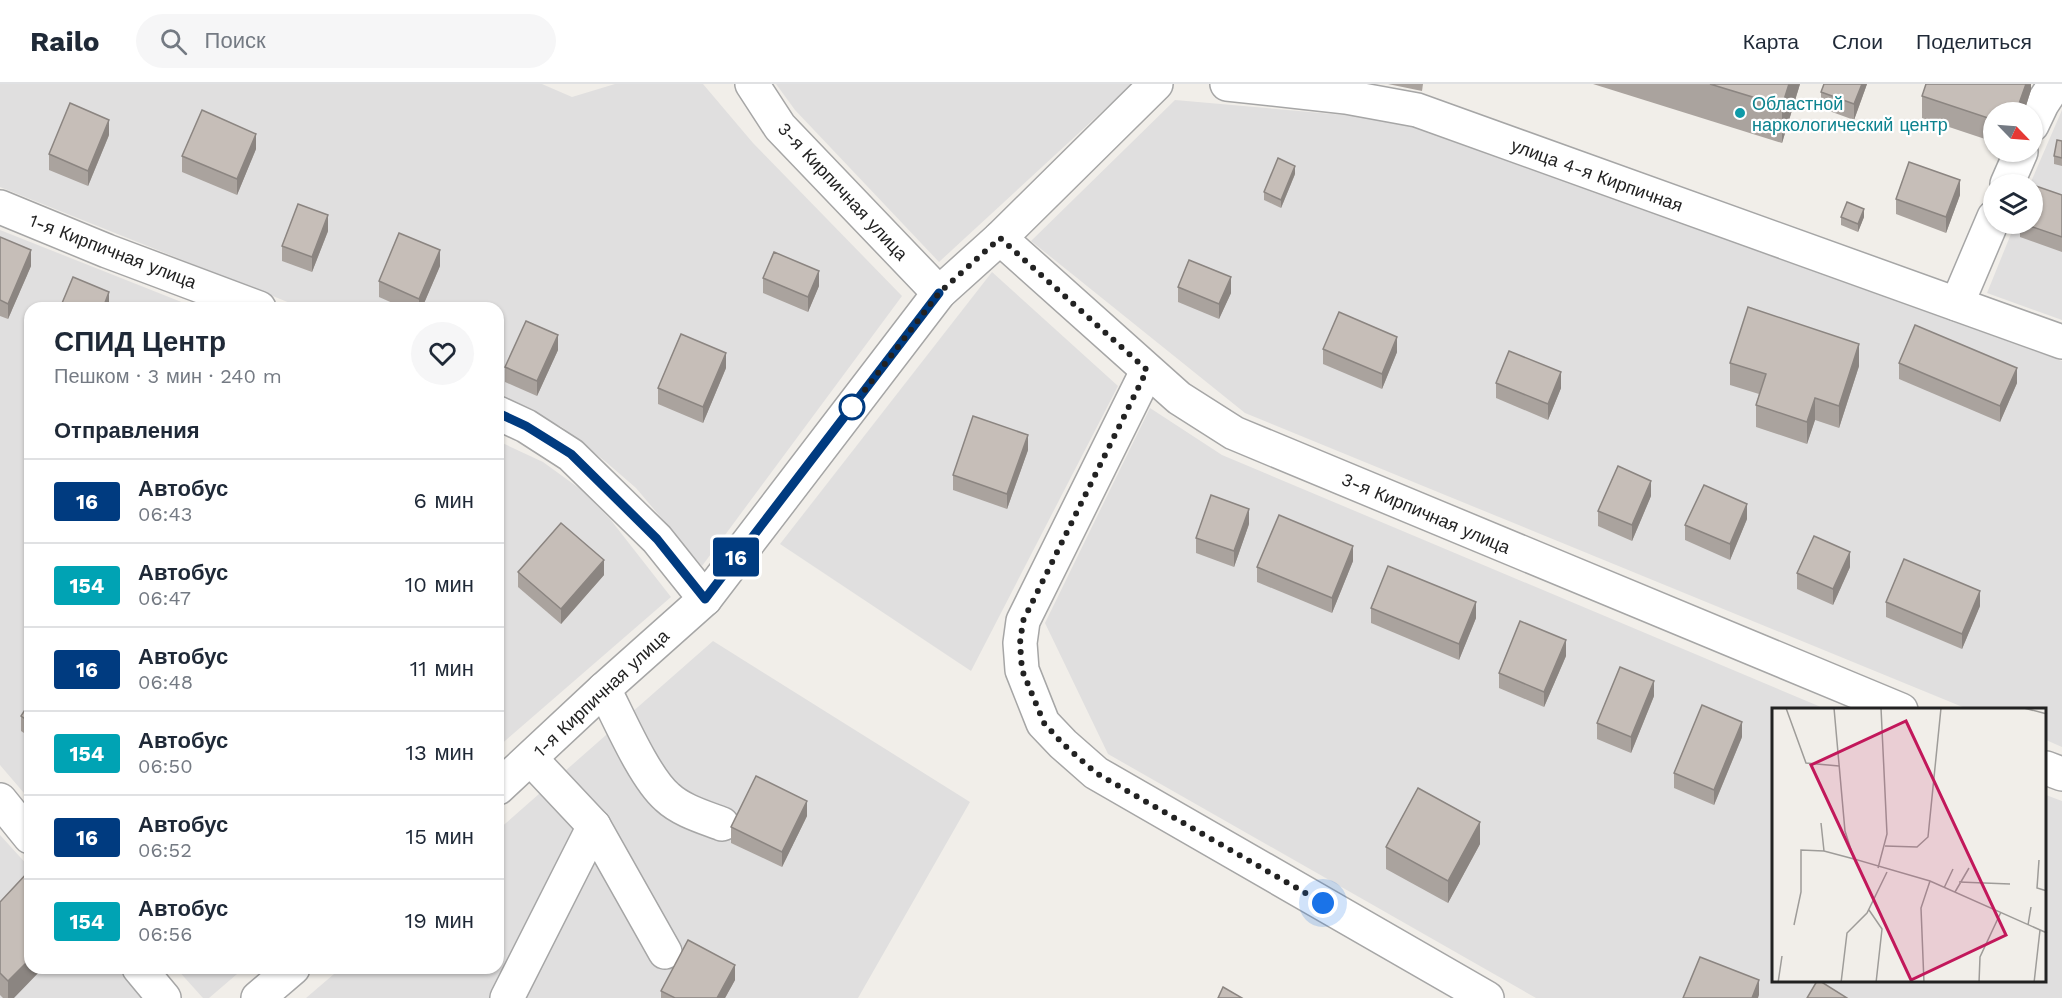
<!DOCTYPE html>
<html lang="ru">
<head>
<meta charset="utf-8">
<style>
  :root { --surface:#fff; --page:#f6f6f7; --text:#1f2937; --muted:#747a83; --line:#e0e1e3 }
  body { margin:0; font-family:"Work Sans",sans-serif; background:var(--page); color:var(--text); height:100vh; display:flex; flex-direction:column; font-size:22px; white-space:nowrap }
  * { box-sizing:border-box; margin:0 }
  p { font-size:20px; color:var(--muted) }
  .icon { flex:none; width:33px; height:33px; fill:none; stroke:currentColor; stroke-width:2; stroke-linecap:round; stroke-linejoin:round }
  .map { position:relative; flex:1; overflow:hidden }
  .panel { position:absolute; left:24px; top:218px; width:480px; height:672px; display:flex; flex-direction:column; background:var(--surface); border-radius:18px; box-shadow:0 2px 4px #0004 }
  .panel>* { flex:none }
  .badge { padding:0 12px; border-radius:4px; font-size:21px; line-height:39px }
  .needle { width:39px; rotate:115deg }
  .controls { position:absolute; left:1983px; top:18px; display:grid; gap:12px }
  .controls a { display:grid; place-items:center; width:60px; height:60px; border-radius:50%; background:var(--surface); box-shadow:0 2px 4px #0004; font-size:30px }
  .you { position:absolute; width:30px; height:30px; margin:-15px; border:4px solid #fff; border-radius:50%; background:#1a73e8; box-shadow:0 0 0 9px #1a73e833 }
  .map>.badge { position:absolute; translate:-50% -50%; box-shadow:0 0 0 3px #fff }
  h2 { padding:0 30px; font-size:22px; line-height:54px }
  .round { display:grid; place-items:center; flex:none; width:63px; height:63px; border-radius:32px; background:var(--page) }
  .headline { display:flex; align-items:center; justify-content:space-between; height:102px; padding:0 30px }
  h1 { font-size:28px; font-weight:800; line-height:45px }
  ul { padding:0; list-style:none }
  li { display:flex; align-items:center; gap:18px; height:84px; padding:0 30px; border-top:2px solid var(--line) }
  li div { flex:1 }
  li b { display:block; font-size:22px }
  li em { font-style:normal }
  li .badge { min-width:66px; font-weight:700; text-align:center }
  header { display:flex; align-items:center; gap:36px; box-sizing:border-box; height:84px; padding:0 30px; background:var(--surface); border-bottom:2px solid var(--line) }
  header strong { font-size:28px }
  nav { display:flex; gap:33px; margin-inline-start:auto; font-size:21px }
  .search { width:420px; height:54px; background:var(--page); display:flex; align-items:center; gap:15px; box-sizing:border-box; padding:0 21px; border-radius:33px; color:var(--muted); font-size:22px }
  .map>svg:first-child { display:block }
</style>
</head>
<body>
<header>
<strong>Railo</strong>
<div class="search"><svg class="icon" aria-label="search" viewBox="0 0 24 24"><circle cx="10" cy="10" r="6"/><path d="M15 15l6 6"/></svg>Поиск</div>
<nav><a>Карта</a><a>Слои</a><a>Поделиться</a></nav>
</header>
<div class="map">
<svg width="2062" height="914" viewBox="0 0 2062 914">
  <rect width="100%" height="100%" fill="#f1eee9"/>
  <g fill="#e0dfdf">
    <path d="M0 0H542L572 13 615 0H703L753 59 902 212 702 482 636 404 606 378 562 343 498 313V224L300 223 0 103Z"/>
    <path d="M776 0H1132L939 178 795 26Z"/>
    <path d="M1175 16 1400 36 2062 277V663L2046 656V626H1970L1245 329 1031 157Z"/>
    <path d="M2062 26V236L1987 209 2015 140H2032V100H2030Z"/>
    <path d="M0 146 194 223 30 224V716L0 681Z"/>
    <path d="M992 188 1118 302 971 587 780 460Z"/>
    <path d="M1150 324 1222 371 1828 626H1774V898H2046V711L2062 717V914H1536L1108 670 1045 539Z"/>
    <path d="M498 357 543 378 583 407 610 435 671 513 498 663Z"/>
    <path d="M713 557 970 718 858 914H306L341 884H498V746Z"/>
    <path d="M0 751 30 784V884H118L145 914H0Z"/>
    <path d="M176 884H244L209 914H203Z"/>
  </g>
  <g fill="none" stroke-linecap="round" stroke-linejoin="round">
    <defs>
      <g id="minor">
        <path d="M752 0 780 43 939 209"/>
        <path d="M1227 0 1346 13 1417 26 2062 258"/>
        <path d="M2032 41 2042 20 2055 0"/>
        <path d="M2007 100 2021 68"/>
        <path d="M0 123 107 167 259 224"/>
        <path d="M1000 154 1179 314 1234 349 1901 626"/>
        <path d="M1957 220 1994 133"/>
        <path d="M1147 287 1023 537 1020 559 1022 586 1043 639 1063 660 1096 689 1487 914"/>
        <path d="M498 329 526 342 571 371 657 455 705 515"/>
        <path d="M604 605C619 634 644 693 667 713 682 727 704 733 722 740"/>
        <path d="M531 675 594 742 665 868"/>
        <path d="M2046 684 2062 690"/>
        <path d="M498 704 604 605 705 515 939 209 1000 154 1156 0"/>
        <path d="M0 716 30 753"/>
        <path d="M139 884 164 914"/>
        <path d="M258 914 293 884"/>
        <path d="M507 914 594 742"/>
      </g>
    </defs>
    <use href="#minor" stroke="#a6a6a6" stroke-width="36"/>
    <use href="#minor" stroke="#fff" stroke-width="33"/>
  </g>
  <g fill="#aaa39e">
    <path d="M1388 0H1423L1422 7Z"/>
    <path d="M1593 0H1800L1782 59Z"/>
    <path d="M1824 0H1867L1854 36 1821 24V8Z"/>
    <path d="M2031 0V6L2024 28H1994V58L1922 34V12Z"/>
    <path d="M109 51 88 102 49 86V70Z"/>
    <path d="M2062 57V82L2054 80V72Z"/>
    <path d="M256 65 237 111 182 88V72Z"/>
    <path d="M1295 90 1281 124 1264 116V108Z"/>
    <path d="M1960 111 1946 149 1896 130V115Z"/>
    <path d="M2062 111V168L2020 153V140H2032Z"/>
    <path d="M1841 133H1864L1858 148 1841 141Z"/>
    <path d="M328 147 312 188 282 177V162Z"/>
    <path d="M0 153 31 182 8 235 0 232Z"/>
    <path d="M440 182 422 224H404L379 213V197Z"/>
    <path d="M763 194 819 202 808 228 763 209Z"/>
    <path d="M1178 203 1231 209 1219 235 1178 218Z"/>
    <path d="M1323 265 1397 268 1382 305 1323 280Z"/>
    <path d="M558 266 537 312 505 298V283Z"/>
    <path d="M1730 279 1859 282 1839 344 1815 336 1807 360 1756 343V321L1759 310 1730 301Z"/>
    <path d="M1899 279 2017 299 2000 338 1899 295Z"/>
    <path d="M726 284 703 339 658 320V304Z"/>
    <path d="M1496 299 1561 304 1548 336 1496 314Z"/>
    <path d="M1028 366 1007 425 953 406V391Z"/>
    <path d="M1651 412 1632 457 1598 442V427Z"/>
    <path d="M1747 435 1730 476 1685 456V441Z"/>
    <path d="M1249 440 1234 483 1196 469V454Z"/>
    <path d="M1353 477 1332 529 1257 498V483Z"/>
    <path d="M1850 483 1833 521 1797 505V489Z"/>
    <path d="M518 488 604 491 561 540 518 503Z"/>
    <path d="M1886 518 1980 522 1962 565 1886 533Z"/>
    <path d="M1371 524 1476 534 1459 576 1371 539Z"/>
    <path d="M1566 572 1544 623 1499 604V589Z"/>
    <path d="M1654 612 1631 669 1597 655V639Z"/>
    <path d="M30 618V653L21 647V632Z"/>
    <path d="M1742 653 1714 721 1674 704V689Z"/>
    <path d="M807 732 782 783 731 759V743Z"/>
    <path d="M1480 760 1448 819 1386 785V763Z"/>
    <path d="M0 818 14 914H3L0 911Z"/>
    <path d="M735 896 725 914H661V907Z"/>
  </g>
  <g fill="#8b8581">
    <path d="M1789 0H1800L1782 59V22Z"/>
    <path d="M1862 0H1867L1854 36V20Z"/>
    <path d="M2026 0H2031V6L2024 28H2016Z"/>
    <path d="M109 36V51L88 102V87Z"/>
    <path d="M256 50V65L237 111V95Z"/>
    <path d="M1295 82V90L1281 124V116Z"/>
    <path d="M1960 96V111L1946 149V133Z"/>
    <path d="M1864 125V133L1858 148V140Z"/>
    <path d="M328 131V147L312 188V173Z"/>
    <path d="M31 166V182L8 235V220Z"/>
    <path d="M440 166V182L422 224H419V215Z"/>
    <path d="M819 187V202L808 228V213Z"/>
    <path d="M1231 193V209L1219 235V220Z"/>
    <path d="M109 208V224H103Z"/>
    <path d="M558 251V266L537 312V297Z"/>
    <path d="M1397 253V268L1382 305V290Z"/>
    <path d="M1859 260V282L1839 344V322Z"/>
    <path d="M726 269V284L703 339V323Z"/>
    <path d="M2017 284V299L2000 338V322Z"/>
    <path d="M1561 288V304L1548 336V320Z"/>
    <path d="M1815 314V336L1807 360V338Z"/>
    <path d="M1028 351V366L1007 425V410Z"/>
    <path d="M1651 397V412L1632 457V441Z"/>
    <path d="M1747 420V435L1730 476V460Z"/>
    <path d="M1249 425V440L1234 483V467Z"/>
    <path d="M1353 462V477L1332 529V514Z"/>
    <path d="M1850 468V483L1833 521V505Z"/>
    <path d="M604 476V491L561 540V525Z"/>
    <path d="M1980 507V522L1962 565V550Z"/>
    <path d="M1476 518V534L1459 576V560Z"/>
    <path d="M1566 556V572L1544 623V608Z"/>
    <path d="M1654 597V612L1631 669V653Z"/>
    <path d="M1742 638V653L1714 721V706Z"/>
    <path d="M807 717V732L782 783V768Z"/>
    <path d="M1480 738V760L1448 819V797Z"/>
    <path d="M30 875V884H43L14 914H8V897Z"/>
    <path d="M735 881V896L725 914H717Z"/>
    <path d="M1759 896V911L1758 914H1752Z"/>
  </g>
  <g fill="#c6beb8" stroke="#8b8581" stroke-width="1.5">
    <path d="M1710 0H1789L1782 22Z"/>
    <path d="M1824 0H1862L1854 20 1821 8Z"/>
    <path d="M1926 0H2026L2016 28H1994V36L1922 12Z"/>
    <path d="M70 19 109 36 88 87 49 70Z"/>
    <path d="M202 26 256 50 237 95 182 72Z"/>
    <path d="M2057 56 2062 57V74L2054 72Z"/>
    <path d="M1278 74 1295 82 1281 116 1264 108Z"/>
    <path d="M1909 78 1960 96 1946 133 1896 115Z"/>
    <path d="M2033 101 2062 111V153L2024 140H2032Z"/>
    <path d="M1847 118 1864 125 1858 140 1841 133Z"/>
    <path d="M298 120 328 131 312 173 282 162Z"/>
    <path d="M399 149 440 166 419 215 379 197Z"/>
    <path d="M0 153 31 166 8 220 0 216Z"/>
    <path d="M774 168 819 187 808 213 763 194Z"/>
    <path d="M1189 176 1231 193 1219 220 1178 203Z"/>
    <path d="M73 193 109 208 103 224H60Z"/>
    <path d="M1748 223 1859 260 1839 322 1815 314 1807 338 1756 321 1766 290 1730 279Z"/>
    <path d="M1339 228 1397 253 1382 290 1323 265Z"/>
    <path d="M526 237 558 251 537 297 505 283Z"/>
    <path d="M1915 241 2017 284 2000 322 1899 279Z"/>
    <path d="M681 250 726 269 703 323 658 304Z"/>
    <path d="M1509 267 1561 288 1548 320 1496 299Z"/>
    <path d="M973 332 1028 351 1007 410 953 391Z"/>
    <path d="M1618 382 1651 397 1632 441 1598 427Z"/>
    <path d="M1704 401 1747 420 1730 460 1685 441Z"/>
    <path d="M1211 411 1249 425 1234 467 1196 454Z"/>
    <path d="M1279 431 1353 462 1332 514 1257 483Z"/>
    <path d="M561 439 604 476 561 525 518 488Z"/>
    <path d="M1814 452 1850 468 1833 505 1797 489Z"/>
    <path d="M1904 475 1980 507 1962 550 1886 518Z"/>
    <path d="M1388 482 1476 518 1459 560 1371 524Z"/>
    <path d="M1520 537 1566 556 1544 608 1499 589Z"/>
    <path d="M1620 583 1654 597 1631 653 1597 639Z"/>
    <path d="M30 618V638L21 632Z"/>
    <path d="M1702 621 1742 638 1714 706 1674 689Z"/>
    <path d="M756 692 807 717 782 768 731 743Z"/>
    <path d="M1418 704 1480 738 1448 797 1386 763Z"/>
    <path d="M30 786V875L8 897 0 889V818Z"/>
    <path d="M688 856 735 881 717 914H675L661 907Z"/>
    <path d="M1700 873 1759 896 1752 914H1683Z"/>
    <path d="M1817 897H1820L1847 914H1807Z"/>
    <path d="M1223 903 1242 914H1218Z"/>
  </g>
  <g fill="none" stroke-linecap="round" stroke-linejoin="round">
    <defs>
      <path id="line" d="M498 329 526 342 571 370 657 455 705 515 939 209"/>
    </defs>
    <use href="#line" stroke="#fff" stroke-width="14"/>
    <use href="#line" stroke="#003b80" stroke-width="9"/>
    <path stroke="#222" stroke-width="6" stroke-dasharray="0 10.8" d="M852 323 939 209 1000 154 1147 286 1023 537 1020 559 1022 586 1044 639 1063 660 1096 689 1323 819"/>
  </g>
  <circle fill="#0f9aa8" stroke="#fff" stroke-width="2" cx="1740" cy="29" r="6"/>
  <circle fill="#fff" stroke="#003b80" stroke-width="3" cx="852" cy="323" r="12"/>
  <g text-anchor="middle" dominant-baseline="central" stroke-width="4.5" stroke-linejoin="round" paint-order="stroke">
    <g font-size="18" fill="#0d838f" stroke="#fff" text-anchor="start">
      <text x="1752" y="19">Областной<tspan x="1752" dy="21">наркологический центр</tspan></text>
    </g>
    <g font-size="18" fill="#222" stroke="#fff">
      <text transform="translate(1597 91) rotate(20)">улица 4-я Кирпичная</text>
      <text transform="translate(843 107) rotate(47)">3-я Кирпичная улица</text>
      <text transform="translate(113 167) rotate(21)">1-я Кирпичная улица</text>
      <text transform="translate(1426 429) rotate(23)">3-я Кирпичная улица</text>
      <text transform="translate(601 609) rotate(-43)">1-я Кирпичная улица</text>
    </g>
  </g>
  <g transform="translate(1772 624)">
    <rect width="274" height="274" fill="#f1eee9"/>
    <path fill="none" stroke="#9e9c99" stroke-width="1.5" d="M14 0 34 55 67 58M62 0 73 123 82 151 158 173 275 225M252 0 275 6M49 115 52 143M113 138 145 139 156 129 169 0M267 152 265 180 275 183M106 160 115 126 109 0M187 174 238 176M172 180 181 161M183 184 197 160M97 202 110 221 104 275M22 217 29 184V142L52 143 82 151M256 217 259 199M6 275 10 248M69 275 75 225 95 205 115 164M152 275 149 200 158 173M207 275 208 249 229 204M262 275 268 222"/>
    <path fill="#c2185b" fill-opacity="0.15" stroke="#c2185b" stroke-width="3" d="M134 13 234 227 139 272 39 57Z"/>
    <rect width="274" height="274" fill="none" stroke="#222" stroke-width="3"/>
  </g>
</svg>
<div class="controls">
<a><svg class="needle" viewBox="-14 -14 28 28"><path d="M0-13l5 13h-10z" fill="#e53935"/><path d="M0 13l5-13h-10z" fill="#747a83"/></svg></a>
<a><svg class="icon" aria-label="layers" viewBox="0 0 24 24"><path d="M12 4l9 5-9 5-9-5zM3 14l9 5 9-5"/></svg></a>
</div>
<div class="you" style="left:1323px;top:819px"></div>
<b class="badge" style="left:736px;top:473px;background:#003b80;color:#fff">16</b>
<section class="panel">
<div class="headline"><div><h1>СПИД Центр</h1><p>Пешком · 3 мин · 240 m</p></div><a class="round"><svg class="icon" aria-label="heart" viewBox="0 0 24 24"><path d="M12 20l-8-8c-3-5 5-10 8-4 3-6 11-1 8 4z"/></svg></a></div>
<h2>Отправления</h2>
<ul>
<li><span class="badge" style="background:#003b80;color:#fff">16</span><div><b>Автобус</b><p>06:43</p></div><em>6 мин</em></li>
<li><span class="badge" style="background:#00a3b4;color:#fff">154</span><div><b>Автобус</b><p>06:47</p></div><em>10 мин</em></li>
<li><span class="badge" style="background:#003b80;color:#fff">16</span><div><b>Автобус</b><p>06:48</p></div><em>11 мин</em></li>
<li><span class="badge" style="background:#00a3b4;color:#fff">154</span><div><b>Автобус</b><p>06:50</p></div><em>13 мин</em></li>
<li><span class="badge" style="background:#003b80;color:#fff">16</span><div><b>Автобус</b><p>06:52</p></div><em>15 мин</em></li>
<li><span class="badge" style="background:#00a3b4;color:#fff">154</span><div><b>Автобус</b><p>06:56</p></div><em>19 мин</em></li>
</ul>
</section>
</div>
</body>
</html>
